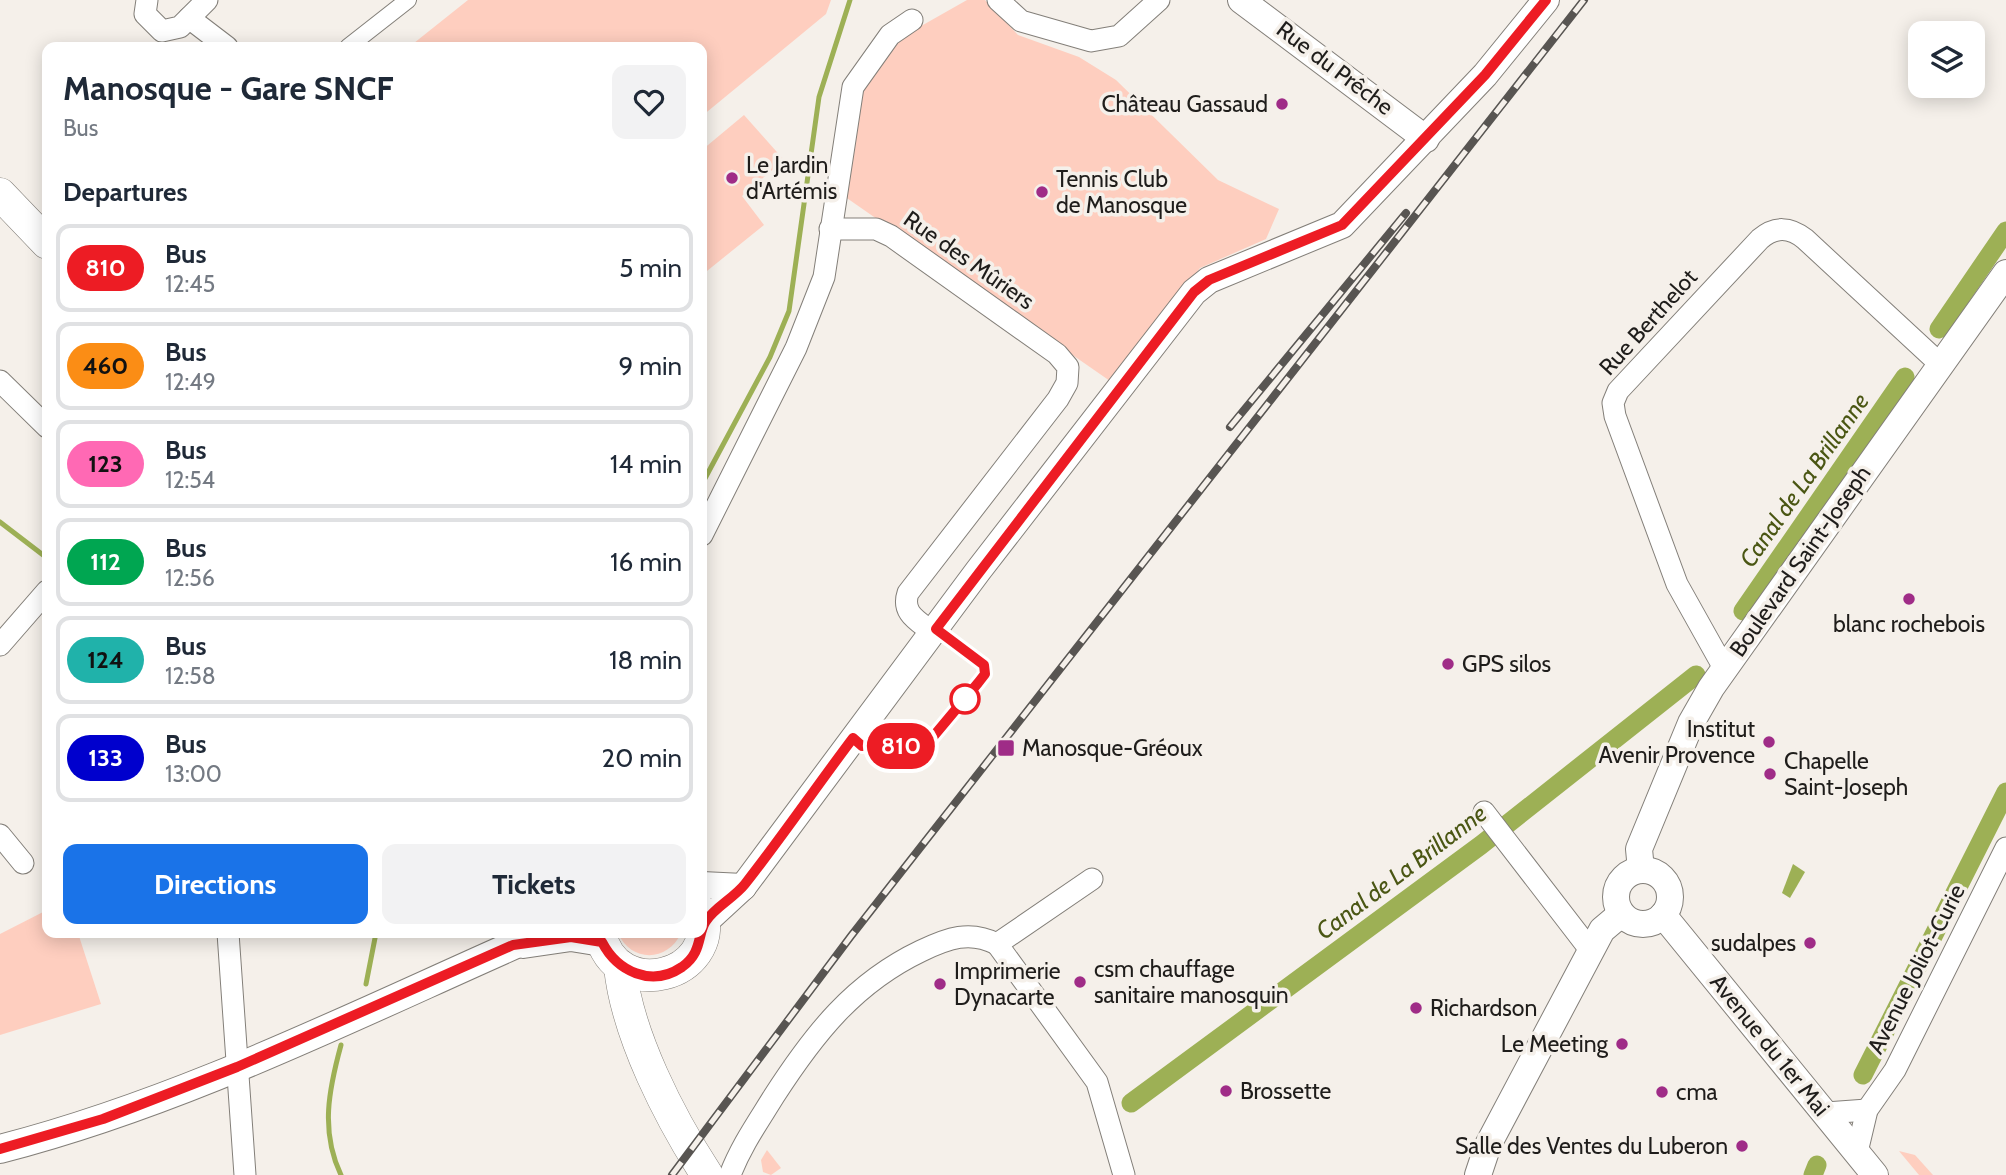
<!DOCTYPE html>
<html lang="en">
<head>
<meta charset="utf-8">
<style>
  :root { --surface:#fff; --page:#f2f2f3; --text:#1f2937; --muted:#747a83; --line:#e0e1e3; --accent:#1a73e8 }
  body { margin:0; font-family:Cabin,sans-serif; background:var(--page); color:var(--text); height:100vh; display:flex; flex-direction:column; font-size:26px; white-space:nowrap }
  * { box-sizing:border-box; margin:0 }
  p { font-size:23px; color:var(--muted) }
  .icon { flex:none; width:38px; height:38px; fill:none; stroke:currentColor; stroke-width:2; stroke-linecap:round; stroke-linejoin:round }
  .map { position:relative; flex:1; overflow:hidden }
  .side { position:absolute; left:42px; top:42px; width:665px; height:896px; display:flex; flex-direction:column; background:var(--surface); border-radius:14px; box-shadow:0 4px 18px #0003 }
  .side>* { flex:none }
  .badge { padding:0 14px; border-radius:23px; font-size:24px; line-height:46px }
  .controls { position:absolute; left:1908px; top:21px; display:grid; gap:14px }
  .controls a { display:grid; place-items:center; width:77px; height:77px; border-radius:14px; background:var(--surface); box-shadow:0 4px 18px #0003; font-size:35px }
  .map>.badge { position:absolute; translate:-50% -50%; box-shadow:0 0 0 4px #fff }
  h2 { padding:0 21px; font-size:26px; line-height:63px }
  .round { display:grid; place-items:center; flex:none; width:74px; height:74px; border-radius:14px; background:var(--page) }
  .overview { display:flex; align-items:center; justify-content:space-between; height:119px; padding:0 21px }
  h1 { font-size:33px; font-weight:800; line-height:52px }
  .action { display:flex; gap:14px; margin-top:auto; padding:14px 21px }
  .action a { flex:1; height:80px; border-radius:14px; background:var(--accent); color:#fff; font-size:28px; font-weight:800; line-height:80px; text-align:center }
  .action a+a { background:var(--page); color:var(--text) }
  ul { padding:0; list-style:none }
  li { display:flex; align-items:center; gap:21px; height:88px; margin:0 14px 10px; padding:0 7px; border:4px solid var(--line); border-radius:14px }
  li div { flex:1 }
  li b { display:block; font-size:26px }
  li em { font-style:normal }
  li .badge { min-width:77px; font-weight:700; text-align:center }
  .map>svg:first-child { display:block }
</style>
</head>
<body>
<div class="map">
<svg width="2006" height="1175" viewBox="0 0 2006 1175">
  <rect width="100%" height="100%" fill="#f5f0ea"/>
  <g fill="#fecebf">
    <path d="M468 0H831L826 14 702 116V47H409Z"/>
    <path d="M967 0H985L1018 35 1079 57 1116 80 1218 180 1279 209 1266 239 1200 268 1110 381 841 194 857 97 900 38Z"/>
    <path d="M744 115 784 160 742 196 764 225 702 275V150Z"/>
    <path d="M47 910V933H78L101 1004 0 1035V934Z"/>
    <path d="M618 933H681C668 962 631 963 618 933Z"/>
    <path d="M767 1150 781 1168 771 1175 763 1172 761 1160Z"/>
    <path d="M1899 1151 1915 1155 1933 1175H1919Z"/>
  </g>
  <path fill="#9db055" d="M1793 864 1805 872 1790 898 1782 893Z"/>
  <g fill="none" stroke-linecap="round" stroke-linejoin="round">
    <g stroke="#9db055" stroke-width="5">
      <path d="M702 484 770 357 789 311 819 97 850 0"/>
      <path d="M0 522 47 558"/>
      <path d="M366 984 376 933"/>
      <path d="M341 1045C329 1089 320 1131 341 1175"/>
    </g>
    <g stroke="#9db055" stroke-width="19">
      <path d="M1939 329 2006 231"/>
      <path d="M1743 611 1905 377"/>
      <path d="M1863 1075 2006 792"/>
      <path d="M1131 1103 1481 845 1696 675"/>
      <path d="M1813 1175 1817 1165"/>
    </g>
    <defs>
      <path id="pedestrian" d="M348 47 408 0"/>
      <g id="minor">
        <path d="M147 0 145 14 162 31 180 27 207 0"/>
        <path d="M998 0 1021 21 1091 41 1119 36 1159 0"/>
        <path d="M189 18 227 47"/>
        <path d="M830 229H876L891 236 1057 354 1068 367 1067 383 1058 399 908 593C901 614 919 621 933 633"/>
        <path d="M0 381 47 427"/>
        <path d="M702 535 796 348 824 277 853 87 890 35 912 20"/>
        <path d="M0 645 47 591"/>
        <path d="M1724 668 1677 584 1615 416 1613 403 1618 391 1760 239C1775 226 1790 227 1805 239L1940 364"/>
        <path d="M1484 812 1591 951"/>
        <path d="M0 835 23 863"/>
        <path d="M228 933 245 1175"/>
        <path d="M997 944 1097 1082 1124 1175"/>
        <path d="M1826 1113 1867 1110"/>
        <path d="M1857 1152 1867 1110 1895 1070 2006 848"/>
        <path d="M730 1175C741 1146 758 1122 774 1096 814 1034 854 983 921 951 948 938 970 930 997 944L1092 879"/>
      </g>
      <g id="tertiary">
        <path d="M1241 0 1426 139"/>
        <circle cx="1643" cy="897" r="27"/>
        <path d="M1641 870 1639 849 1691 723 1711 688 2006 273"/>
        <path d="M702 885 743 887"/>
        <path d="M1663 915 1875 1175"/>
        <path d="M705 922 743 887 978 571 1194 292 1209 280 1342 225 1485 75 1546 0"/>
        <path d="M1478 1175 1488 1145 1602 930 1621 914"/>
      </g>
      <g id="secondary">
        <path d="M523 944 571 937 602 942"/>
        <path d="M0 1149C187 1101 365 1010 541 933"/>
      </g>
      <g id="primary">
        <path d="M0 194 47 243"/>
        <path d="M600 933C616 1005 720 976 702 912"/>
        <path d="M620 967C627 1035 670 1118 707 1175"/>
      </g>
    </defs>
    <use href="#pedestrian" stroke="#837f79" stroke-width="18"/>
    <use href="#minor" stroke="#837f79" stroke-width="23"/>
    <use href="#tertiary" stroke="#837f79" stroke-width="28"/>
    <use href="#secondary" stroke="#837f79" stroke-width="30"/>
    <use href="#primary" stroke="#837f79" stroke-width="33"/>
    <use href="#pedestrian" stroke="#fff" stroke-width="16"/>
    <use href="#minor" stroke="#fff" stroke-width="21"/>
    <use href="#tertiary" stroke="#fff" stroke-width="26"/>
    <use href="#secondary" stroke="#fff" stroke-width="28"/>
    <use href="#primary" stroke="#fff" stroke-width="32"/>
    <defs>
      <g id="rail">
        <path d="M1230 427 1406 213"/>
        <path d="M672 1175 851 936 1584 0"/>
      </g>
    </defs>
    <use href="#rail" stroke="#585552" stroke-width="8"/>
    <use href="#rail" stroke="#f5f0ea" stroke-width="5" stroke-dasharray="16" stroke-linecap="butt"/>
  </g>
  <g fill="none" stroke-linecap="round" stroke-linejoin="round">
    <defs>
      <path id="line" d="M0 1149 103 1119 237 1067 513 945 571 937 602 942C617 971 651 988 682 967 703 952 697 934 706 921 715 907 734 898 745 884 782 837 816 787 853 738L862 746 927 744 978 683 985 674 984 665 936 629 1194 292 1209 280 1342 225 1485 75 1546 0"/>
    </defs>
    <use href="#line" stroke="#fff" stroke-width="16"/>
    <use href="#line" stroke="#ed1c24" stroke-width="10"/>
  </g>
  <g fill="#9f2c87" stroke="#f5f0ea" stroke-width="2.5">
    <circle cx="1282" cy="104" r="7"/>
    <circle cx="732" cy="178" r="7"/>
    <circle cx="1042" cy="192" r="7"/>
    <circle cx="1909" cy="599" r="7"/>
    <circle cx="1448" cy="664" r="7"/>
    <circle cx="1769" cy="742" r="7"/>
    <rect x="997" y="739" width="18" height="18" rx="3.5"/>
    <circle cx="1770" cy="774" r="7"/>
    <circle cx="1810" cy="943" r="7"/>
    <circle cx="1080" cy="982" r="7"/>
    <circle cx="940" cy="984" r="7"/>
    <circle cx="1416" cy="1008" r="7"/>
    <circle cx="1622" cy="1044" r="7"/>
    <circle cx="1226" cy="1091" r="7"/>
    <circle cx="1662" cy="1092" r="7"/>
    <circle cx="1742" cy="1146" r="7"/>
  </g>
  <circle fill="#fff" stroke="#ed1c24" stroke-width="3.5" cx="965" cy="699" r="14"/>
  <g text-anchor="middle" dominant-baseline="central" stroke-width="7" stroke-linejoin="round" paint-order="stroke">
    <g font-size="23" fill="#1f1d1b" stroke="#f5f0ea">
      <text transform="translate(1335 68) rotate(37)">Rue du Prêche</text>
      <text transform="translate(969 260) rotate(35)">Rue des Mûriers</text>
      <text transform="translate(1648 322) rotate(-48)">Rue Berthelot</text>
      <text transform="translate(1800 561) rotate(-55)">Boulevard Saint-Joseph</text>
      <text transform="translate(1916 969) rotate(-63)">Avenue Joliot-Curie</text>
      <text transform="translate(1770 1045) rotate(51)">Avenue du 1er Mai</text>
    </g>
    <g font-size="23" fill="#1f1d1b" stroke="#f5f0ea" text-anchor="start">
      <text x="1268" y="104" text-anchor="end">Château Gassaud</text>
      <text x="746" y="165">Le Jardin<tspan x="746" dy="26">d'Artémis</tspan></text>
      <text x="1056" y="179">Tennis Club<tspan x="1056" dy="26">de Manosque</tspan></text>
      <text x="1909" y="624" text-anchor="middle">blanc rochebois</text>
      <text x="1462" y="664">GPS silos</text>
      <text x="1755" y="729" text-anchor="end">Institut<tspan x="1755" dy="26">Avenir Provence</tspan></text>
      <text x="1022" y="748">Manosque-Gréoux</text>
      <text x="1784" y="761">Chapelle<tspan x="1784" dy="26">Saint-Joseph</tspan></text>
      <text x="1796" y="943" text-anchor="end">sudalpes</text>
      <text x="1094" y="969">csm chauffage<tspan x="1094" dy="26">sanitaire manosquin</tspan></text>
      <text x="954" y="971">Imprimerie<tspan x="954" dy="26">Dynacarte</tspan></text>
      <text x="1430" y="1008">Richardson</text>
      <text x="1608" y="1044" text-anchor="end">Le Meeting</text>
      <text x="1240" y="1091">Brossette</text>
      <text x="1676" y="1092">cma</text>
      <text x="1728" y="1146" text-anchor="end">Salle des Ventes du Luberon</text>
    </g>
    <g font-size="24" font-style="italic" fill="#4a5613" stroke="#f5f0ea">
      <text transform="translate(1804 480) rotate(-55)">Canal de La Brillanne</text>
      <text transform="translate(1401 872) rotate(-37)">Canal de La Brillanne</text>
    </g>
  </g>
</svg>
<div class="controls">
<a><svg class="icon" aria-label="layers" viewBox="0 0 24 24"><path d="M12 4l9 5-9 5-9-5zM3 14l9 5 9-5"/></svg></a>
</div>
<b class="badge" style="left:901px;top:746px;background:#ed1c24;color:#fff">810</b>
<section class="side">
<div class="overview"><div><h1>Manosque - Gare SNCF</h1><p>Bus</p></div><a class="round"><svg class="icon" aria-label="heart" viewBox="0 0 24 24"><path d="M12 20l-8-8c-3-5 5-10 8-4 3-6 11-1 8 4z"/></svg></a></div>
<h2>Departures</h2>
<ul>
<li><span class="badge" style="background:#ed1c24;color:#fff">810</span><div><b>Bus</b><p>12:45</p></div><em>5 min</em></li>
<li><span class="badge" style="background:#fb8d15;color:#111">460</span><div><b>Bus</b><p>12:49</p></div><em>9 min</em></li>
<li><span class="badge" style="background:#ff69b4;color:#111">123</span><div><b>Bus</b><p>12:54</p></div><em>14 min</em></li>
<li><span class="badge" style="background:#00a651;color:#fff">112</span><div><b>Bus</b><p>12:56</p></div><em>16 min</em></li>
<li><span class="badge" style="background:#20b2aa;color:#111">124</span><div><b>Bus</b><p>12:58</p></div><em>18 min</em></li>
<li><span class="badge" style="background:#0000cd;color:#fff">133</span><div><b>Bus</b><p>13:00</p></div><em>20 min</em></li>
</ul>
<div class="action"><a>Directions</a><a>Tickets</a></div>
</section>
</div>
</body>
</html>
